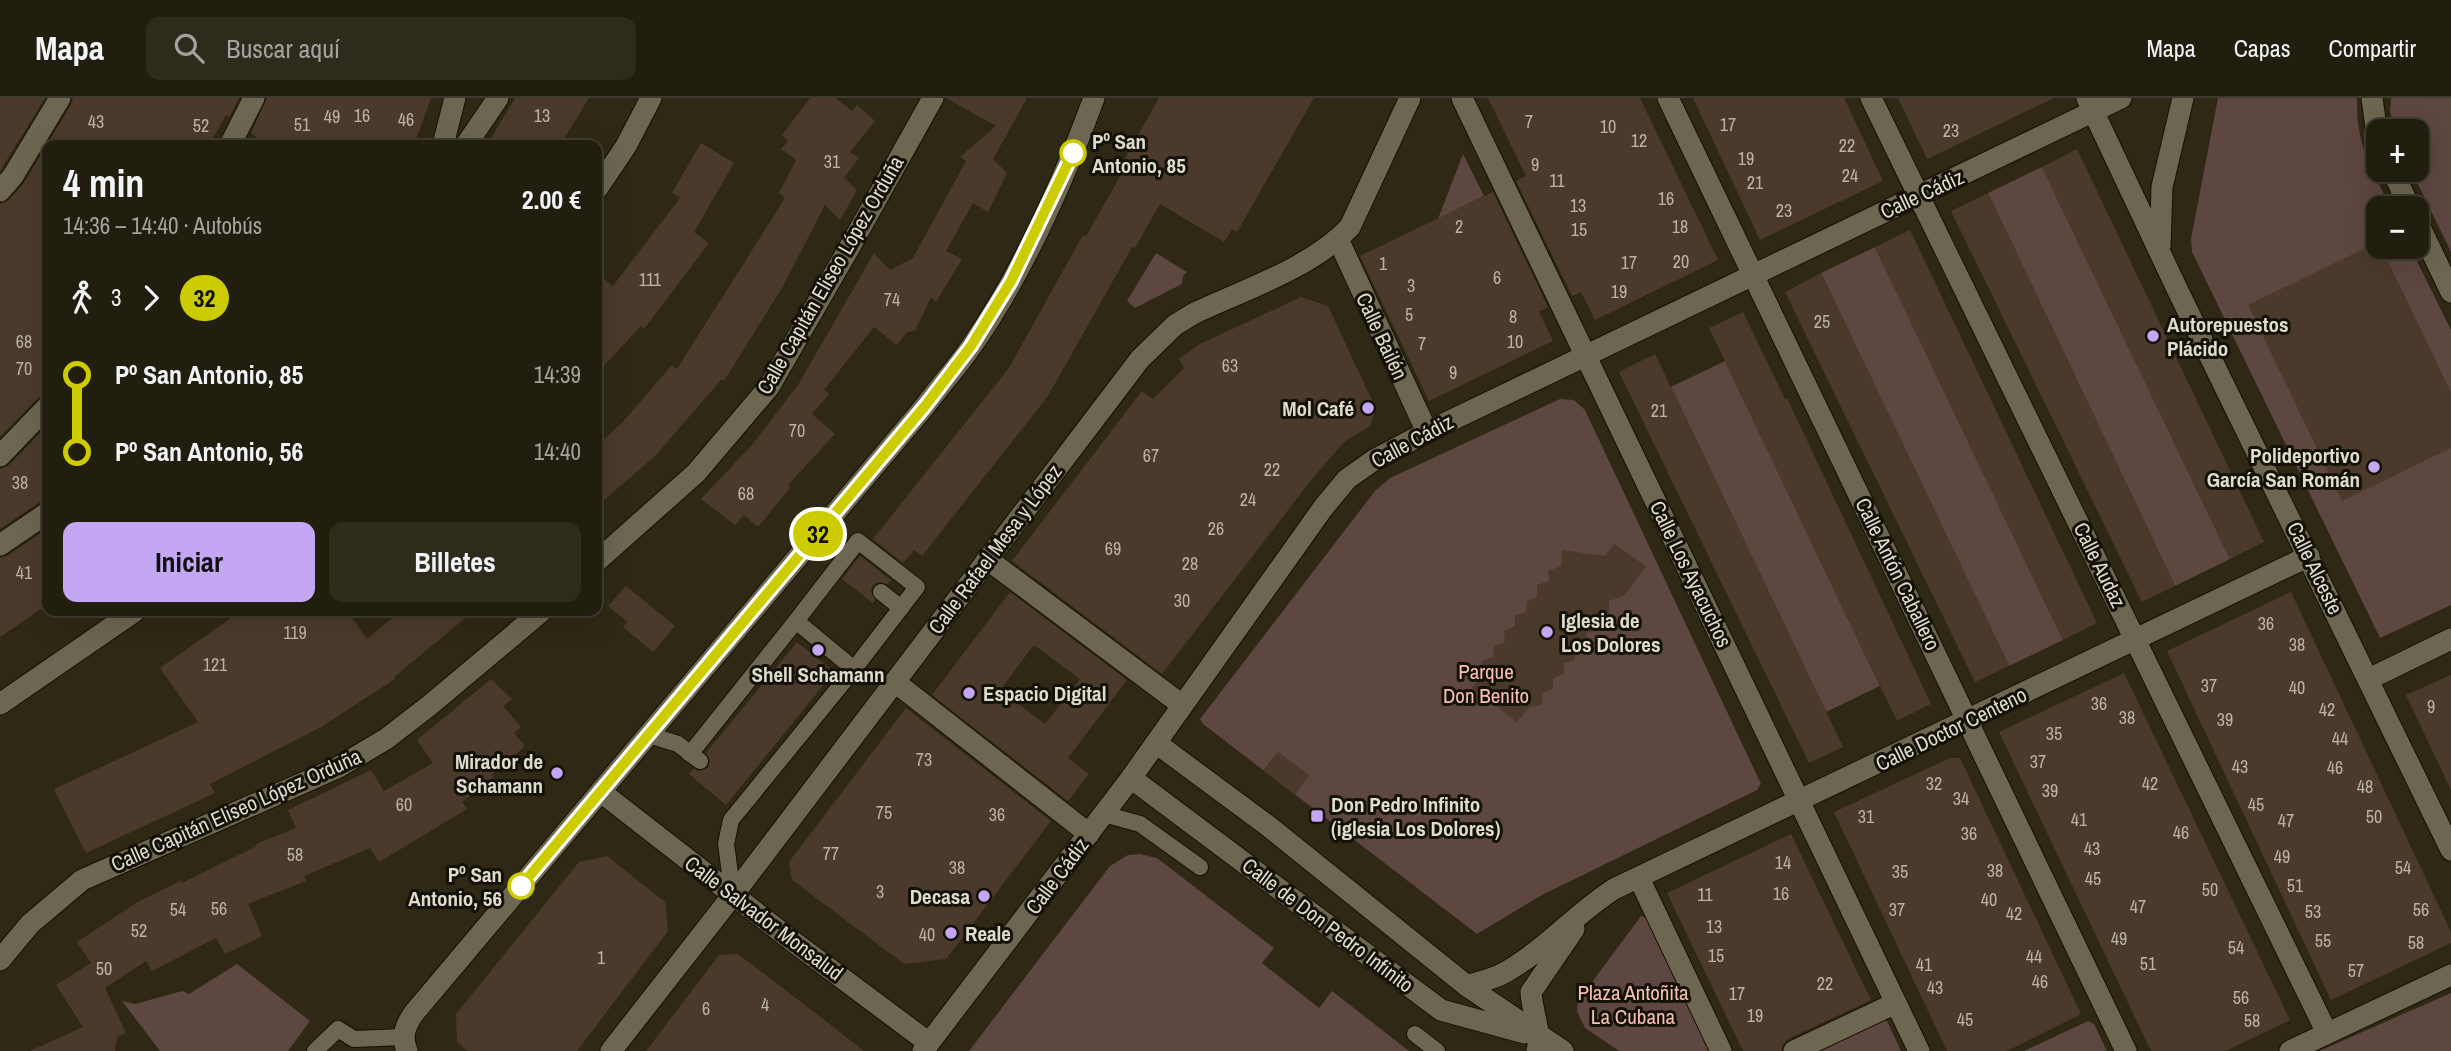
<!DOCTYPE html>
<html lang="es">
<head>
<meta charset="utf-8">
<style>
  :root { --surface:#221e0f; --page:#2e2b1d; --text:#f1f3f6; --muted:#a2a29e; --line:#3f3c2f; --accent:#c3a7f2 }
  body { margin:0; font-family:"Archivo Narrow",sans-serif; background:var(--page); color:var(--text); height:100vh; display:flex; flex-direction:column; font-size:26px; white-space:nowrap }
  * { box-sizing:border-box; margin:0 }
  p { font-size:23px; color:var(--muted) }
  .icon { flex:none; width:38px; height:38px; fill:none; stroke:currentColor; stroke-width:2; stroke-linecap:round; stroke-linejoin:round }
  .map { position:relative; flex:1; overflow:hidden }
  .panel { position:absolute; left:42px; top:42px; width:560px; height:476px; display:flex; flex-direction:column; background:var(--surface); border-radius:14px; box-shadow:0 7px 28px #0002,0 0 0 2px var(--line) }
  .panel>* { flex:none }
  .badge { padding:0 14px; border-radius:23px; font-size:24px; line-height:46px }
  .controls { position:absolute; left:2366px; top:21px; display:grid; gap:14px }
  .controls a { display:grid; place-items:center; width:63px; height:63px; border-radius:14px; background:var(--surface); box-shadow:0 7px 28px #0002,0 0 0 2px var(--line); font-size:35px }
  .map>.badge { position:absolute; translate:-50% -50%; box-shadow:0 0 0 4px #fff }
  .legs { display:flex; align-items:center; gap:10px; height:77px; padding:0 21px; font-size:23px }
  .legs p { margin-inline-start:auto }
  .head { display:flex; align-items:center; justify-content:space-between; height:119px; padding:0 21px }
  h1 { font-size:38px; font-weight:700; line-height:52px }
  .action { display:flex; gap:14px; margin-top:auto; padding:14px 21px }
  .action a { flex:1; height:80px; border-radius:14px; background:var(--accent); color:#111; font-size:28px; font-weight:700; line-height:80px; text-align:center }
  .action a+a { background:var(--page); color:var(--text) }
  ul { padding:0 21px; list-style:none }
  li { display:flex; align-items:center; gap:24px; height:77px; font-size:26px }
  li i { display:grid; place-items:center; width:10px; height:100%; margin:0 9px; background:currentColor }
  li i::after { content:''; width:18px; height:18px; margin:-9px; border:5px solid; border-radius:50%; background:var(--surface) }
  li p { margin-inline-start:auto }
  li:first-child i { background:linear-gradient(#0000 50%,currentColor 0) }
  li:last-child i { background:linear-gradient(currentColor 50%,#0000 0) }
  header { display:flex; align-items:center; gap:42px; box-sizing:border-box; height:98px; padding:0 35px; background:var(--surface); border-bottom:2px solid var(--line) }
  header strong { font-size:33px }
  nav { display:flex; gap:38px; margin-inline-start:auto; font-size:24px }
  .search { width:490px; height:63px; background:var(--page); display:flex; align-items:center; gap:18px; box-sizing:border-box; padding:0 24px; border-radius:14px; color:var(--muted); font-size:26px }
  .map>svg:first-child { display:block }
</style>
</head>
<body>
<header>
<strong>Mapa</strong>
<div class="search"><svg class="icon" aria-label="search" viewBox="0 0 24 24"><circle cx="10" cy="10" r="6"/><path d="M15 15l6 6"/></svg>Buscar aquí</div>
<nav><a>Mapa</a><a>Capas</a><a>Compartir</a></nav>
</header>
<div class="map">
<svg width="2451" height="953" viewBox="0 0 2451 953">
  <rect width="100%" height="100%" fill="#2e2814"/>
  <g fill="#5e4641">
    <path d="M2218 0H2357C2356 47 2371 70 2391 110H2378V149H2410L2451 232V507L2380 540 2192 154 2191 141Z"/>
    <path d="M2391 0H2451V154L2411 72H2417V33H2395L2390 13Z"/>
    <path d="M1463 56 1484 98 1438 121Z"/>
    <path d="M2042 69 2230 461 2175 488 1988 95Z"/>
    <path d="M1875 149 2063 542 2009 568 1821 175Z"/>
    <path d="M1156 155 1187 174 1183 178 1182 186 1135 210 1127 203Z"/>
    <path d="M1725 263 1880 588 1826 614 1671 289Z"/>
    <path d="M1560 301 1574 302 1585 312 1761 686 1757 692 1542 797 1477 836 1203 626 1200 621 1375 393 1390 380Z"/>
    <path d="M1140 756 1157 760 1274 850 1262 865 1319 910 1332 893 1409 953H969L1110 768 1128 757Z"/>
    <path d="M1641 818 1647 820 1679 887 1677 888 1686 905 1688 904 1712 953H1619L1585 930 1577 913 1578 903Z"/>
    <path d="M237 866 310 923 288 953H160L122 903 135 906 182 893 189 896Z"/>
    <path d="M2451 895V953H2319Z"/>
    <path d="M1885 919 1901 953H1802Z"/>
    <path d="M2088 923 2094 926 2107 953H2024Z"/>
  </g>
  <g fill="#4b3a2b" fill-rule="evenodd">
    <path d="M0 0H45L0 73Z"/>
    <path d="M73 0H239L229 19 226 17 209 47H47V296L38 300 0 339V106L9 102 24 85 71 7Z"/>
    <path d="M267 0H431L414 47H267L251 35Z"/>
    <path d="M515 0H589L560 47H487Z"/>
    <path d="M810 0H835L852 13 857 7 875 23 850 54 859 60 844 80 857 92 840 122 825 107 782 190 724 283 722 281 654 359 597 408V347L622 325 672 267 677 271 785 100 779 95 796 62 781 51 788 43 782 37Z"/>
    <path d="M946 0H1027L993 61 1007 75 988 114 973 105 946 153 962 161 936 204 931 199 915 233 907 234 897 247 874 229 824 292 829 296 812 316 835 336 788 387 791 389 758 429 744 417 735 427 701 401 752 347 798 287 874 155 890 172 913 160 966 63 960 59 996 28Z"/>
    <path d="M1159 0H1314L1237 134 1232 131 1224 144 1160 106 1135 150 1132 149 1048 298 922 458 914 452 903 465 873 441 1009 270 1083 137 1086 138 1129 63 1125 60Z"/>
    <path d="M1488 0H1640L1718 162 1595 222 1581 194 1572 198 1516 83 1526 78Z"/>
    <path d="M1693 0H1844L1883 83 1760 142Z"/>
    <path d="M1898 0H2054L1927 61Z"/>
    <path d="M701 45 734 65 694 134 709 145 644 231 641 228 597 275V175L613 188 680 100 672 95Z"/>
    <path d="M2077 51 2264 444 2230 461 2042 69Z"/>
    <path d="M1493 94 1548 209 1539 214 1553 243 1429 303 1360 158Z"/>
    <path d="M1988 95 2175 488 2142 504 1951 113Z"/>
    <path d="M1910 132 2097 525 2063 542 1875 149Z"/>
    <path d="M2378 144V149H2381L2451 294V350L2342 403 2248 207Z"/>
    <path d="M1821 175 2009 568 1975 584 1785 194Z"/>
    <path d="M1301 199 1328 208 1376 311 1370 328 1344 344 1312 381 1162 576 1012 463 1142 293 1153 301 1184 270 1179 261 1200 246Z"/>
    <path d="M1743 214 1785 301 1787 300 1931 606 1897 623 1709 230Z"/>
    <path d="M1655 256 1843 649 1809 665 1619 274Z"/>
    <path d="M47 328V402L40 404 0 431V371L9 367Z"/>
    <path d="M47 431V507L0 539V460L7 458Z"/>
    <path d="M1614 446 1646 468 1624 498 1609 503V516L1598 519V531L1586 535 1587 545 1575 550V562L1564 565V576L1553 580V591L1542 595V606L1530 609 1517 624 1472 590 1483 575 1482 563 1493 559 1494 548 1505 544 1504 533 1515 528V518L1526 514 1527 503 1537 499V487L1549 483 1548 473 1561 468 1562 452 1605 458Z"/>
    <path d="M860 458 891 482 887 486 878 484 872 488 871 493 875 502 873 505 842 481Z"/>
    <path d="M626 488 675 528 653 554 623 529 628 524 608 508Z"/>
    <path d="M1010 494 1127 582 1068 660 1089 676 1068 703 932 597ZM1034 547 1080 581 1045 626 1000 592Z"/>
    <path d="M2291 494 2451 834V845L2331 902 2167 553Z"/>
    <path d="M241 513H347L367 541 401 513H474L394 579 395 581 321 629 210 686 215 695 86 755 54 691 198 624 160 570Z"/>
    <path d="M797 544 834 574 726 707 689 676 693 671 699 673 708 670 710 664 706 655Z"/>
    <path d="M2124 575 2290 922 2226 953H2151L1999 634Z"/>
    <path d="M2451 577V692L2406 597Z"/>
    <path d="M491 581 512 601 503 608 521 629 514 635 525 648 492 677 494 679 462 704 467 711 379 764 370 750 304 778 306 783 248 806 262 838 225 856 216 840 152 873 146 863 105 890 126 935 117 939 115 953H30L83 929 56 887 91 865 77 844 139 803 181 783 182 785 257 748 256 746 296 730 288 712 371 672 384 693 433 665 417 642Z"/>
    <path d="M906 610 1051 723 946 861 904 866 792 782 789 764Z"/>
    <path d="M1278 654 1309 677 1295 697 1263 672Z"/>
    <path d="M1950 660H1960L2081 916 2007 953H1947L1834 714Z"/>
    <path d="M1791 736 1871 902 1788 941 1783 946 1781 953H1743L1667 795Z"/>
    <path d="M607 758 665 804 668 833 577 953H468L457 944 456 916 579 764Z"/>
    <path d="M738 856 831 927 864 953H646L719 857Z"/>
  </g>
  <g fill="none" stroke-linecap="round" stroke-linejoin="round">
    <defs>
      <g id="service">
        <path d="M881 494 901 510"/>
        <path d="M796 523 858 443 917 489 854 571"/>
        <path d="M649 637 678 646 700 663"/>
        <path d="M690 656 796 523 854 571 731 722 726 746 733 797"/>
        <path d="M1104 716 1140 726 1200 769"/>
        <path d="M1415 936 1437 953"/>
        <path d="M315 953 338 931 354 941 403 939"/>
      </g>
      <g id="pedestrian">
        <path d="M987 461 1182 607"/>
        <path d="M895 584 1089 736"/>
        <path d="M1639 780 1721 953"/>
        <path d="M1794 953 1896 905"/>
      </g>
      <g id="minor">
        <path d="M1462 0 1919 953"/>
        <path d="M1668 0 2126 953"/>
        <path d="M1871 0 2327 935"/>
        <path d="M2087 0 2178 193 2451 752"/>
        <path d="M2372 0 2378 44"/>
        <path d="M230 47 254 0"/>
        <path d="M443 47 455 0"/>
        <path d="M466 47 498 0"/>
        <path d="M2392 72 2410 110"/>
        <path d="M0 93 13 78 60 0"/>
        <path d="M2417 123 2451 194"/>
        <path d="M1338 141 1427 334"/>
        <path d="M2160 149 2162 89 2183 0"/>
        <path d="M0 358 47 309"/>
        <path d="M0 447 47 415"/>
        <path d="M597 463 696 375 769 289 848 152 933 0"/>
        <path d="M2369 581 2451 541"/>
        <path d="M601 694 795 845 929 945"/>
        <path d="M0 862 30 826 82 782 337 670 386 641 430 607 542 513"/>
        <path d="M1467 888C1479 884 1493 881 1504 875 1544 853 1575 816 1614 791L2309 458"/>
        <path d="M407 953C401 938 405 928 414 915L925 308C940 288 957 269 971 249 1023 175 1063 84 1094 0"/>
        <path d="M611 953 733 797 1140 261 1175 227 1193 216C1245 191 1310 171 1350 129L1410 0"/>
        <path d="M923 953 1131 680 1323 410 1347 381 1374 362 1427 334 2121 0"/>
        <path d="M1537 953C1542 934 1532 914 1531 894L1574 831"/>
        <path d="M2290 953 2451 877"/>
      </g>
      <g id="tertiary">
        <path d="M597 91 626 48 651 0"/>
        <path d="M0 606 135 513"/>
        <path d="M1156 645 1267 727 1467 888 1563 953"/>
        <path d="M1131 680 1441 912 1525 935"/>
      </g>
    </defs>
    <use href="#service" stroke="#161101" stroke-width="18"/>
    <use href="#pedestrian" stroke="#161101" stroke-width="23"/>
    <use href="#minor" stroke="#161101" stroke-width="23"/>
    <use href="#tertiary" stroke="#161101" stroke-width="23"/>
    <use href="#service" stroke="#6d6751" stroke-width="16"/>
    <use href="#pedestrian" stroke="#6d6751" stroke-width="21"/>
    <use href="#minor" stroke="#6d6751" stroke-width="21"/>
    <use href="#tertiary" stroke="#6d6751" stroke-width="21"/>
  </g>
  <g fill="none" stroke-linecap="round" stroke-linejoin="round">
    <defs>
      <path id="line-1" d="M521 788 925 308 971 248 1011 183 1073 55"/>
    </defs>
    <use href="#line-1" stroke="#fff" stroke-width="16"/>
    <use href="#line-1" stroke="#cc0" stroke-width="10"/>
  </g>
  <g fill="#fff" stroke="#cc0" stroke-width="3.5">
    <circle cx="1073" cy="55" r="12"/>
    <circle cx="521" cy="788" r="12"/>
  </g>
  <g fill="#c3a7f2" stroke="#141109" stroke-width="2.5">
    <circle cx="2153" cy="238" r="7"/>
    <circle cx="1368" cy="310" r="7"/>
    <circle cx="2374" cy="369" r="7"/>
    <circle cx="1547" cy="534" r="7"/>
    <circle cx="818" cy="552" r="7"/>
    <circle cx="969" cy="595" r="7"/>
    <circle cx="557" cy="675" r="7"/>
    <rect x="1310" y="711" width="14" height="14" rx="3.5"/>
    <circle cx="984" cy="798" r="7"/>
    <circle cx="951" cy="835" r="7"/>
  </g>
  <g text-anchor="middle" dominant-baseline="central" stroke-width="6" stroke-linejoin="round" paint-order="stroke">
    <g font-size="18" fill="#bab3a6">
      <text x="362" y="17">16</text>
      <text x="542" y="17">13</text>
      <text x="332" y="18">49</text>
      <text x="406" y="21">46</text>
      <text x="96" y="23">43</text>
      <text x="1529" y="23">7</text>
      <text x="302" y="26">51</text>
      <text x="1728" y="26">17</text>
      <text x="201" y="27">52</text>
      <text x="1608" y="28">10</text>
      <text x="1951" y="32">23</text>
      <text x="1639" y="42">12</text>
      <text x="1847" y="47">22</text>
      <text x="1746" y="60">19</text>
      <text x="832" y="63">31</text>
      <text x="1535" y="66">9</text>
      <text x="1850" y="77">24</text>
      <text x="1557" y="82">11</text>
      <text x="1755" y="84">21</text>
      <text x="1666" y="100">16</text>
      <text x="1578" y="107">13</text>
      <text x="1784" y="112">23</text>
      <text x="1459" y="128">2</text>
      <text x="1680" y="128">18</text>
      <text x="1579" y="131">15</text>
      <text x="1681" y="163">20</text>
      <text x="1629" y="164">17</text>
      <text x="1383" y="165">1</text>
      <text x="1497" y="179">6</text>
      <text x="650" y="181">111</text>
      <text x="1411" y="187">3</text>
      <text x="1619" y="193">19</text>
      <text x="892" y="201">74</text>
      <text x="1409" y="216">5</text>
      <text x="1513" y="218">8</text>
      <text x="1822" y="223">25</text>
      <text x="24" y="243">68</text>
      <text x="1515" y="243">10</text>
      <text x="1422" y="245">7</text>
      <text x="1230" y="267">63</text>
      <text x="24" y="270">70</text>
      <text x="1453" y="274">9</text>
      <text x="1659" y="312">21</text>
      <text x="797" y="332">70</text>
      <text x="1151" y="357">67</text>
      <text x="1272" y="371">22</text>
      <text x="20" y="384">38</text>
      <text x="746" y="395">68</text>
      <text x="1248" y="401">24</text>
      <text x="1216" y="430">26</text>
      <text x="1113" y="450">69</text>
      <text x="1190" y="465">28</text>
      <text x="24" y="474">41</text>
      <text x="1182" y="502">30</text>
      <text x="2266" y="525">36</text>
      <text x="295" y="534">119</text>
      <text x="2297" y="546">38</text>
      <text x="215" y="566">121</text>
      <text x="2209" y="587">37</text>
      <text x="2297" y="589">40</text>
      <text x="2099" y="605">36</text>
      <text x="2431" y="608">9</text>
      <text x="2327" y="611">42</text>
      <text x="2127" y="619">38</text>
      <text x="2225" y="621">39</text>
      <text x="2054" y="635">35</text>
      <text x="2340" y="640">44</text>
      <text x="924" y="661">73</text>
      <text x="2038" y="663">37</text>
      <text x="2240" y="668">43</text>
      <text x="2335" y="669">46</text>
      <text x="1934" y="685">32</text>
      <text x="2150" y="685">42</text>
      <text x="2365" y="688">48</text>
      <text x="2050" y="692">39</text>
      <text x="1961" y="700">34</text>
      <text x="404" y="706">60</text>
      <text x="2256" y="706">45</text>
      <text x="884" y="714">75</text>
      <text x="997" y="716">36</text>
      <text x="1866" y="718">31</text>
      <text x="2374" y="718">50</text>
      <text x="2079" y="721">41</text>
      <text x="2286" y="722">47</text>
      <text x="2181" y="734">46</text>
      <text x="1969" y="735">36</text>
      <text x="2092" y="750">43</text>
      <text x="831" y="755">77</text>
      <text x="295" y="756">58</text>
      <text x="2282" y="758">49</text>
      <text x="1783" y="764">14</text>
      <text x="957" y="769">38</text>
      <text x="2403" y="769">54</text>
      <text x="1995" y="772">38</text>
      <text x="1900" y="773">35</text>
      <text x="2093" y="780">45</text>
      <text x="2295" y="787">51</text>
      <text x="2210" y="791">50</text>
      <text x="880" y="793">3</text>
      <text x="1781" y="795">16</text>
      <text x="1705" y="796">11</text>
      <text x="1989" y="801">40</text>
      <text x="2138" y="808">47</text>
      <text x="219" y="810">56</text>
      <text x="178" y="811">54</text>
      <text x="1897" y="811">37</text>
      <text x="2421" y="811">56</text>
      <text x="2313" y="813">53</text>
      <text x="2014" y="815">42</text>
      <text x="1714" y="828">13</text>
      <text x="139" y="832">52</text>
      <text x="927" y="836">40</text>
      <text x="2119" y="840">49</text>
      <text x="2323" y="842">55</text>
      <text x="2416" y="844">58</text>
      <text x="2236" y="849">54</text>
      <text x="1716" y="857">15</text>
      <text x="2034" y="858">44</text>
      <text x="601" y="859">1</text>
      <text x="2148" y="865">51</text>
      <text x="1924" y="866">41</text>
      <text x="104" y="870">50</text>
      <text x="2356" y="872">57</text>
      <text x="2040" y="883">46</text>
      <text x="1825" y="885">22</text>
      <text x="1935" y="889">43</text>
      <text x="1737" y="895">17</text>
      <text x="2241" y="899">56</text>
      <text x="765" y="906">4</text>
      <text x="706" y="910">6</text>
      <text x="1755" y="917">19</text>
      <text x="1965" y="921">45</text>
      <text x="2252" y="922">58</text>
    </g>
    <g font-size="21" font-weight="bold" fill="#dfdbcf" stroke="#141109" text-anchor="start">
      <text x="1092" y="43">Pº San<tspan x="1092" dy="24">Antonio, 85</tspan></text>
      <text x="502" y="776" text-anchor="end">Pº San<tspan x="502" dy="24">Antonio, 56</tspan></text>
    </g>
    <g font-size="21" fill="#dfdbcf" stroke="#141109">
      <text transform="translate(1922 96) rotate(-25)">Calle Cádiz</text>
      <text transform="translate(830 177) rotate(-60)">Calle Capitán Eliseo López Orduña</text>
      <text transform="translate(1382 238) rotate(65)">Calle Bailén</text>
      <text transform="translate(1412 343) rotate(-28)">Calle Cádiz</text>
      <text transform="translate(995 451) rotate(-53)">Calle Rafael Mesa y López</text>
      <text transform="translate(2100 467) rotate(64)">Calle Audaz</text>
      <text transform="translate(2315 470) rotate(64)">Calle Alceste</text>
      <text transform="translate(1691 476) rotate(64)">Calle Los Ayacuchos</text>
      <text transform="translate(1898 476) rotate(64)">Calle Antón Caballero</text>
      <text transform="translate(1951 631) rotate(-26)">Calle Doctor Centeno</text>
      <text transform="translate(236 712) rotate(-24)">Calle Capitán Eliseo López Orduña</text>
      <text transform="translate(1057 778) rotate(-53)">Calle Cádiz</text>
      <text transform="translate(764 820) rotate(37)">Calle Salvador Monsalud</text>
      <text transform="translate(1328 827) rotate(37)">Calle de Don Pedro Infinito</text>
    </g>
    <g font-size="21" font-weight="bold" fill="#dfdbcf" stroke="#141109" text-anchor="start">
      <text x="2167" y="226">Autorepuestos<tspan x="2167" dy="24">Plácido</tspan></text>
      <text x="1354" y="310" text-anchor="end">Mol Café</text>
      <text x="2360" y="357" text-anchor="end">Polideportivo<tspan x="2360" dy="24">García San Román</tspan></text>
      <text x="1561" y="522">Iglesia de<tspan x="1561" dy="24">Los Dolores</tspan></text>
      <text x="818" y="576" text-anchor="middle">Shell Schamann</text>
      <text x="983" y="595">Espacio Digital</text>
      <text x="543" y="663" text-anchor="end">Mirador de<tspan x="543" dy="24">Schamann</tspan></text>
      <text x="1331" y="706">Don Pedro Infinito<tspan x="1331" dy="24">(iglesia Los Dolores)</tspan></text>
      <text x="970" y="798" text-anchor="end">Decasa</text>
      <text x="965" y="835">Reale</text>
    </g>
    <g font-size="21" fill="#f8bfb2" stroke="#141109">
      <text x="1486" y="573">Parque<tspan x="1486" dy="24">Don Benito</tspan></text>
      <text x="1633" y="894">Plaza Antoñita<tspan x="1633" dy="24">La Cubana</tspan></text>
    </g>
  </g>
</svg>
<div class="controls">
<a>+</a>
<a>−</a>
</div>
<b class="badge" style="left:818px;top:436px;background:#cc0;color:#111">32</b>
<section class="panel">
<div class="head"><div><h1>4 min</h1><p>14:36 – 14:40 · Autobús</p></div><b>2.00 €</b></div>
<div class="legs"><svg class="icon" aria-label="walk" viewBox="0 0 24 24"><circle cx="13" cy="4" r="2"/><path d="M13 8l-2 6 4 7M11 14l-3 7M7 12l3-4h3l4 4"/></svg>3<svg class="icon" aria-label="forward" viewBox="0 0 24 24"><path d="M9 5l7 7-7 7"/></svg><b class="badge" style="background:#cc0;color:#111">32</b></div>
<ul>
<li><i style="color:#cc0"></i><b>Pº San Antonio, 85</b><p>14:39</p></li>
<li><i style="color:#cc0"></i><b>Pº San Antonio, 56</b><p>14:40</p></li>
</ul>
<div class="action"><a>Iniciar</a><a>Billetes</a></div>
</section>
</div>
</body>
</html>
